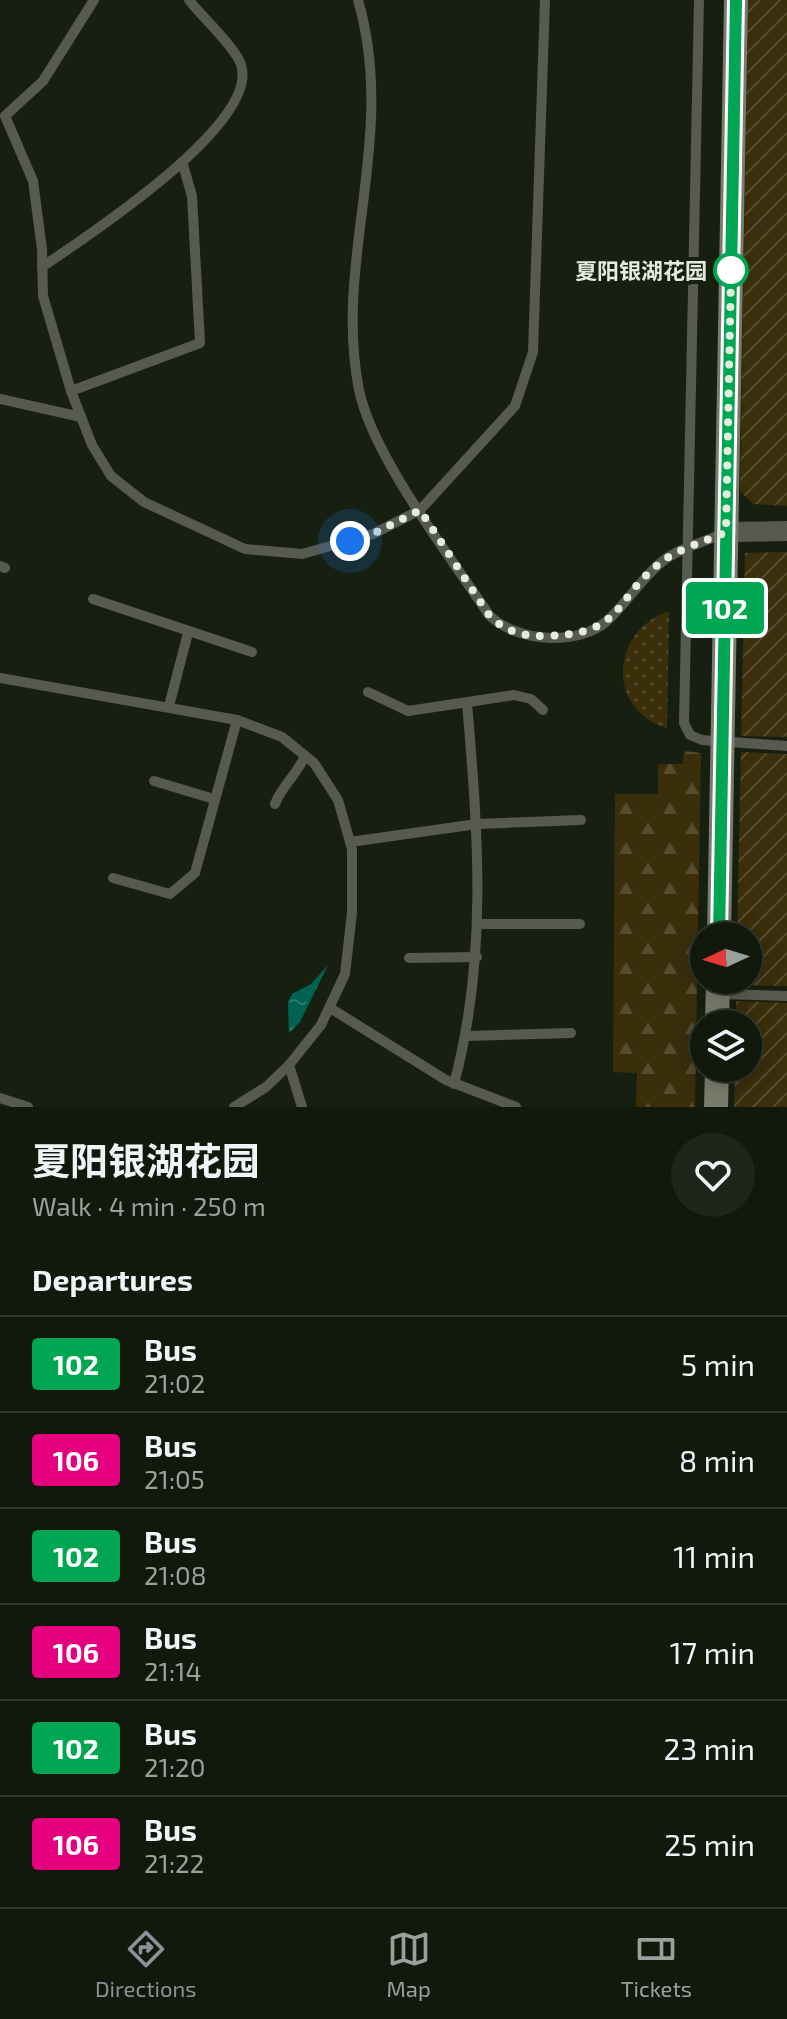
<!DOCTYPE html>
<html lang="en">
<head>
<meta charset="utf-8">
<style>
  :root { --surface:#11180c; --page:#1e251a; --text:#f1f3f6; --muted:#9ca09d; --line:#30372d; --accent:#8c9099 }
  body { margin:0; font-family:"Exo 2","Noto Sans SC",sans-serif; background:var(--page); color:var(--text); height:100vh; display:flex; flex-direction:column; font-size:30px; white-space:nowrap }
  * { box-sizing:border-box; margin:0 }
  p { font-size:26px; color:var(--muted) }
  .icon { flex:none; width:44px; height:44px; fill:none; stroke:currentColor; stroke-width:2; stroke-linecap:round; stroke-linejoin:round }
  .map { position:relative; height:1107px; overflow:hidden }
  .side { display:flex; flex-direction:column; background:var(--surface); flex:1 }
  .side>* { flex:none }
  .badge { padding:0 16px; border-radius:6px; font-size:28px; line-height:52px }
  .needle { width:52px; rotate:266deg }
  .fabs { position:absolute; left:690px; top:922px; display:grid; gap:16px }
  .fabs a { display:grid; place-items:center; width:72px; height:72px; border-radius:50%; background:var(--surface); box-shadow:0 4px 20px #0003,0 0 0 2px var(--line); font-size:40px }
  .you { position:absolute; width:40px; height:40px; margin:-20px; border:6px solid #fff; border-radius:50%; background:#1a73e8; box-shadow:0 0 0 12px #1a73e833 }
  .map>.badge { position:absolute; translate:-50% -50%; box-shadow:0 0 0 4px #fff }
  h2 { padding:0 32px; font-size:30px; line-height:72px }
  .round { display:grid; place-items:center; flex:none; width:84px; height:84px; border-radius:42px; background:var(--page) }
  .summary { display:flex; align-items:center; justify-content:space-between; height:136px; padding:0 32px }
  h1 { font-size:38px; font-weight:700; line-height:60px }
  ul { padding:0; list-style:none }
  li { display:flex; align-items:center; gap:24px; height:96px; padding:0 32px; border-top:2px solid var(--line) }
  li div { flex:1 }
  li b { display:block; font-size:30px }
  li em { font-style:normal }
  li .badge { min-width:88px; font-weight:700; text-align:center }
  .tab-bar { display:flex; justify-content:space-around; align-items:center; height:112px; border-top:2px solid var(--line); background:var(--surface); font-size:22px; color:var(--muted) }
  .tab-bar a { display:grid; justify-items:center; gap:4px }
  .tab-bar .current { color:var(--accent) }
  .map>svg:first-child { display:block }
</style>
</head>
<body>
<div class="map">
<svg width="787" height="1107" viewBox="0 0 787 1107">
  <defs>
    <pattern id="grass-dots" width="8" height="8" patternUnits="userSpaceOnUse" patternTransform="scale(2)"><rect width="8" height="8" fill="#3a2e0b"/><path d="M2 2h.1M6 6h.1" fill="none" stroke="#564c2e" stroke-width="1.8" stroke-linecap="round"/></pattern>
    <pattern id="forest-firs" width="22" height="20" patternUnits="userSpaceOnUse" patternTransform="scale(2)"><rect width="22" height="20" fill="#3a2e0b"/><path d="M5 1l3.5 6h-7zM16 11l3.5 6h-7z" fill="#564c2e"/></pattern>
    <pattern id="garden-furrows" width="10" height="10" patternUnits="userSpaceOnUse" patternTransform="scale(2)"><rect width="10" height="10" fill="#3a2e0b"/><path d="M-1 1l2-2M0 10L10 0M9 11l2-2" fill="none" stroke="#564c2e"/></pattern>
    <pattern id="water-ripples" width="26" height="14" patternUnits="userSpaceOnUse" patternTransform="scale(2)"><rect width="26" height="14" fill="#006352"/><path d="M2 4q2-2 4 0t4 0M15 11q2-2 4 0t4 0" fill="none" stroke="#257a6b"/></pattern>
  </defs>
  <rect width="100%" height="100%" fill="#172010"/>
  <path fill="url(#grass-dots)" d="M669 611 667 728C605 710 611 630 669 611Z"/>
  <path fill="url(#forest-firs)" d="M684 751 701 753 695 1107H636L637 1073 613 1072 615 794H658V764H683Z"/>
  <g fill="url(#garden-furrows)">
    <path d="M748 0H787V506L753 504 740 491Z"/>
    <path d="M787 552V737L741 736 745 553Z"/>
    <path d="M741 752 787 754V986L736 985V980H748V936H737Z"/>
    <path d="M736 1001 787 1003V1107H734L735 1068H748V1024H736Z"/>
  </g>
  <path fill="url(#water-ripples)" d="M328 965 300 1022 289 1033 288 1002 292 994 311 984Z"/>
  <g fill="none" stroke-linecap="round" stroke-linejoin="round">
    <g stroke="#585950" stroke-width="10">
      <path d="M94 0 43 81 5 116 33 181 42 249 43 296 71 391 92 445 111 476 144 502 245 549 302 554 373 534 420 510 515 406 533 352 545 0"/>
      <path d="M358 0C398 139 333 258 359 390 373 457 450 556 489 615 516 642 579 647 608 620 628 602 641 578 663 561 679 548 705 542 724 533"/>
      <path d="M699 0 684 723 690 735 702 740 787 746"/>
      <path d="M42 267C84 238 266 121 240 62 231 43 202 17 189 0"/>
      <path d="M71 391 200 343 192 196 183 165"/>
      <path d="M0 399 81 417"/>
      <path d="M0 566 5 568"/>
      <path d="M93 599 252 652"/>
      <path d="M0 678 237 720 282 737 314 763 338 800 352 849V913L345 974 321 1025 289 1065 266 1087 234 1107"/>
      <path d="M368 692 408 711 514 695 531 699 543 710"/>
      <path d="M169 706 188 633"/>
      <path d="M154 781 214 799"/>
      <path d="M275 804C281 787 296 776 305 756"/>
      <path d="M350 842 477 824 581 820"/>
      <path d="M113 878 170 894 195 873 237 720"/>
      <path d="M477 924H580"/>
      <path d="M409 958 477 957"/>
      <path d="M718 994 787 996"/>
      <path d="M330 1008 446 1080 516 1107"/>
      <path d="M467 1036 571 1033"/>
      <path d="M289 1065 302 1107"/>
      <path d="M454 1084C488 957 478 832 467 703"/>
      <path d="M0 1098 28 1107"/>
    </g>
    <path stroke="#585950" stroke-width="20" d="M726 532 787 531"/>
    <g stroke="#797b6c" stroke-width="24">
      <path d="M719 936 736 0"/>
      <path d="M717 1024 718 980"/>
      <path d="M716 1107 717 1068"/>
    </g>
  </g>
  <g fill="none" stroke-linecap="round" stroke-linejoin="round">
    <defs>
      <path id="line" d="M719 936 736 0"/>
    </defs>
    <use href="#line" stroke="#fff" stroke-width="18"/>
    <use href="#line" stroke="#00a651" stroke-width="12"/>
    <path stroke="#e4ebe0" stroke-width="8" stroke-dasharray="0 14.4" d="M350 541 373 534 420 510 489 615C504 631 523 637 545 636 628 634 610 600 664 560 681 548 707 541 726 532L731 270"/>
  </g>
  <circle fill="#fff" stroke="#00a651" stroke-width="4" cx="731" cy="270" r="16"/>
  <g text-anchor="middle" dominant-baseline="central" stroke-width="8" stroke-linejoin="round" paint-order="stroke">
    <g font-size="22" font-weight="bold" fill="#e4ebe0" stroke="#172010" text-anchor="end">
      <text x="707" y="270">夏阳银湖花园</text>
    </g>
  </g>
</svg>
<div class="fabs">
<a><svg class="needle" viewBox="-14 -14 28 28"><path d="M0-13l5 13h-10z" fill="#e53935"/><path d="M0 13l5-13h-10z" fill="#9ca09d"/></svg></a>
<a><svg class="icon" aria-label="layers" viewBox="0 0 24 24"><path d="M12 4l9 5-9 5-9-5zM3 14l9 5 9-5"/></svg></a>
</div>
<div class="you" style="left:350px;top:541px"></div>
<b class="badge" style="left:725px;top:608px;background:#00a651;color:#fff">102</b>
</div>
<section class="side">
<div class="summary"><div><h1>夏阳银湖花园</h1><p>Walk · 4 min · 250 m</p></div><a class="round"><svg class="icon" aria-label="heart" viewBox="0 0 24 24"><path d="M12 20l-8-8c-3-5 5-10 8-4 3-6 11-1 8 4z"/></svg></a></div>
<h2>Departures</h2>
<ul>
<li><span class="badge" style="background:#00a651;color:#fff">102</span><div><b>Bus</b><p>21:02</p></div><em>5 min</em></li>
<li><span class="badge" style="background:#e6007e;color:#fff">106</span><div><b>Bus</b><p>21:05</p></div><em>8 min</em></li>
<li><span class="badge" style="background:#00a651;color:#fff">102</span><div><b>Bus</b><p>21:08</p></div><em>11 min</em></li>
<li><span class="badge" style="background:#e6007e;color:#fff">106</span><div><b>Bus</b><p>21:14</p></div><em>17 min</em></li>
<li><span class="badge" style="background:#00a651;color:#fff">102</span><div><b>Bus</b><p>21:20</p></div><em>23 min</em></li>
<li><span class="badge" style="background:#e6007e;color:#fff">106</span><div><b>Bus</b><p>21:22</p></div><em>25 min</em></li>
</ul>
</section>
<nav class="tab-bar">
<a class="current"><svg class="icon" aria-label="directions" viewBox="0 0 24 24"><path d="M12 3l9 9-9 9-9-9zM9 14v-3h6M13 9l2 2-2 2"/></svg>Directions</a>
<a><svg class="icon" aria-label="map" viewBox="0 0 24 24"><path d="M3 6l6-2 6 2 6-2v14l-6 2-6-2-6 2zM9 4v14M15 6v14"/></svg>Map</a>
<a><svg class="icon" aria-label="tickets" viewBox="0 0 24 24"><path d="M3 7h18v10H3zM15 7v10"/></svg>Tickets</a>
</nav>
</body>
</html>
